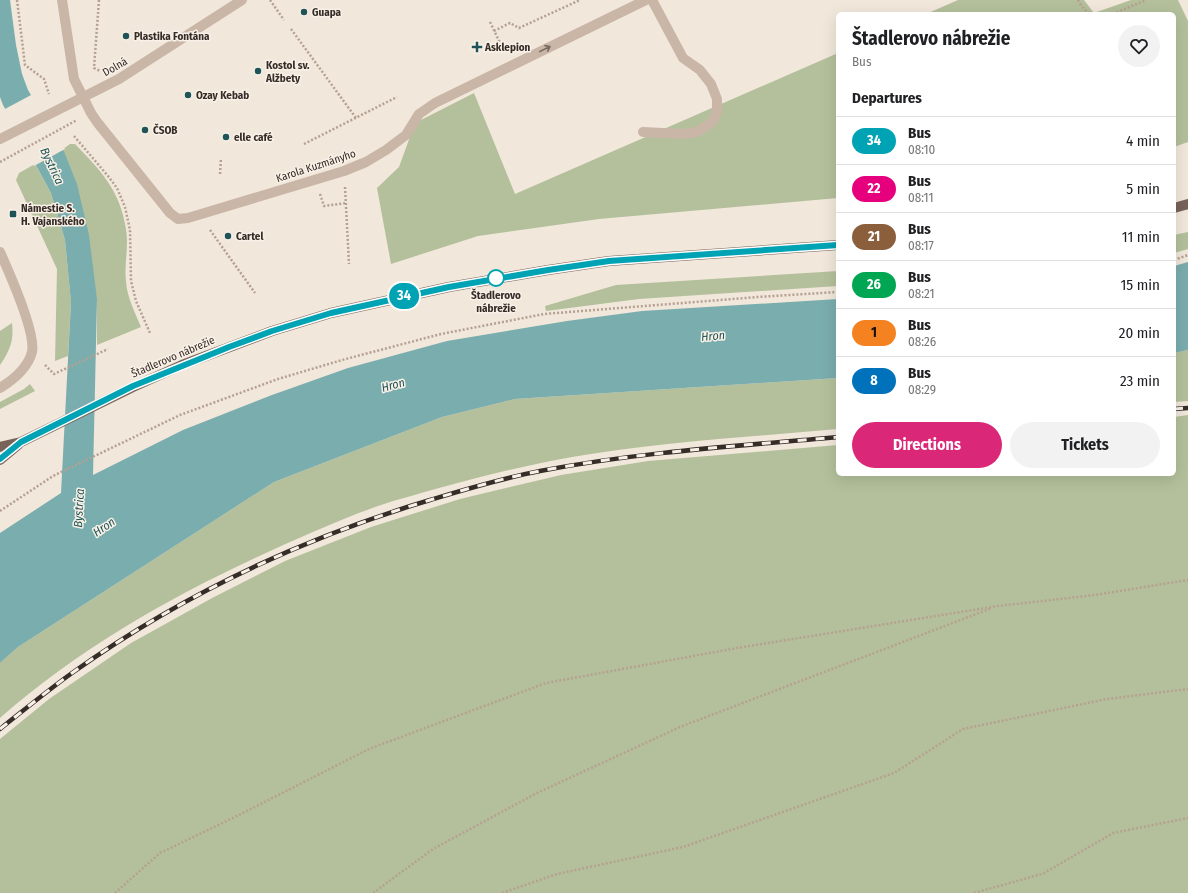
<!DOCTYPE html>
<html lang="en">
<head>
<meta charset="utf-8">
<style>
  :root { --surface:#fff; --page:#f2f2f2; --text:#202124; --muted:#757577; --line:#e0e0e0; --accent:#db2777 }
  body { margin:0; font-family:"Fira Sans Condensed",sans-serif; background:var(--page); color:var(--text); height:100vh; display:flex; flex-direction:column; font-size:15px; white-space:nowrap }
  * { box-sizing:border-box; margin:0 }
  p { font-size:13px; color:var(--muted) }
  .icon { flex:none; width:22px; height:22px; fill:none; stroke:currentColor; stroke-width:2; stroke-linecap:round; stroke-linejoin:round }
  .map { position:relative; flex:1; overflow:hidden }
  .side { position:absolute; left:836px; top:12px; width:340px; height:464px; display:flex; flex-direction:column; background:var(--surface); border-radius:6px; box-shadow:0 4px 16px #0002 }
  .side>* { flex:none }
  .badge { padding:0 8px; border-radius:13px; font-size:14px; line-height:26px }
  .map>.badge { position:absolute; translate:-50% -50%; box-shadow:0 0 0 2px #fff }
  h2 { padding:0 16px; font-size:15px; line-height:36px }
  .round { display:grid; place-items:center; flex:none; width:42px; height:42px; border-radius:21px; background:var(--page) }
  .headline { display:flex; align-items:center; justify-content:space-between; height:68px; padding:0 16px }
  h1 { font-size:19px; font-weight:700; line-height:30px }
  .action { display:flex; gap:8px; margin-top:auto; padding:8px 16px }
  .action a { flex:1; height:46px; border-radius:24px; background:var(--accent); color:#fff; font-size:16px; font-weight:700; line-height:46px; text-align:center }
  .action a+a { background:var(--page); color:var(--text) }
  ul { padding:0; list-style:none }
  li { display:flex; align-items:center; gap:12px; height:48px; padding:0 16px; border-top:1px solid var(--line) }
  li div { flex:1 }
  li b { display:block; font-size:15px }
  li em { font-style:normal }
  li .badge { min-width:44px; font-weight:700; text-align:center }
  .map>svg:first-child { display:block }
</style>
</head>
<body>
<div class="map">
<svg width="1188" height="893" viewBox="0 0 1188 893">
  <rect width="100%" height="100%" fill="#f1e7db"/>
  <g fill="#b4c09b">
    <path d="M958 0H1084L1094 13 1131 0H1178L1188 21V142L1174 147V14H926Z"/>
    <path d="M838 53V198L599 219 478 236 391 264 377 188 399 167 415 123 474 93 515 194Z"/>
    <path d="M70 144H75C101 171 120 190 126 229 129 246 124 264 126 281 127 298 135 312 141 327L97 345V299L63 149Z"/>
    <path d="M35 164 51 193 65 240 71 302 68 356 55 361 57 269 16 180 19 173Z"/>
    <path d="M1188 232V249L1174 253V235Z"/>
    <path d="M838 271V286L639 299 546 311 545 306 616 285Z"/>
    <path d="M12 323C14 341 10 350 0 365V331Z"/>
    <path d="M1188 350V401L1174 402V353Z"/>
    <path d="M838 378V429C749 437 660 442 572 457 527 465 483 476 439 488 419 494 398 499 378 506 336 521 294 540 253 559 163 601 75 652 0 718V663L18 647 274 482 442 417 515 399Z"/>
    <path d="M30 384 35 391 0 409V402L24 389Z"/>
    <path d="M1188 415V893H0V739L49 699 131 643 214 597 285 561 371 527 460 499 561 475 648 461 838 445V474H1174V417Z"/>
  </g>
  <g fill="#7aadae">
    <path d="M0 0H10L16 45 22 74 28 90 63 149 77 184 89 235 97 299 93 475 183 430 272 395 348 368 447 341 567 321 642 311 838 299V378L515 399 442 417 274 482 18 647 0 663V533L61 493 71 302 65 240 51 193 3 105 0 97Z"/>
    <path d="M1188 262V350L1174 353V266Z"/>
  </g>
  <path fill="#f1e7db" d="M33 94 65 149 34 166 3 110Z"/>
  <g fill="none" stroke-linecap="round" stroke-linejoin="round">
    <g stroke="#b5a091" stroke-width="2.5" stroke-dasharray="2 2" stroke-linecap="butt">
      <path d="M17 0 25 65 44 79 49 94"/>
      <path d="M99 0 94 68 100 71"/>
      <path d="M270 0 284 20"/>
      <path d="M1078 0C1081 6 1086 12 1092 14"/>
      <path d="M1113 14 1146 0"/>
      <path d="M490 22 502 47"/>
      <path d="M291 29 356 118"/>
      <path d="M494 31 510 23 519 28 580 0"/>
      <path d="M74 136 108 176 117 188 125 207 130 230 131 281 136 301 150 333"/>
      <path d="M304 144 397 97"/>
      <path d="M0 162 77 120"/>
      <path d="M220 174 221 158"/>
      <path d="M345 187 349 264"/>
      <path d="M320 194 324 206 346 203"/>
      <path d="M210 230 255 293"/>
      <path d="M1174 260 1188 255"/>
      <path d="M45 365 54 374 108 349"/>
      <path d="M0 511 53 476 180 415 278 379 342 360 441 334 544 314 758 297 838 292"/>
      <path d="M115 893 160 853 235 817 369 749 546 683 737 648 998 606 1095 595 1188 580"/>
      <path d="M373 893 433 849 537 793 680 727 992 608"/>
      <path d="M502 893 557 874 683 847 894 773 963 729 1107 699 1188 689"/>
      <path d="M974 893 1042 874 1113 833 1188 818"/>
    </g>
    <path stroke="#c9b6a7" stroke-width="10" d="M643 132 682 134 697 132 712 122 717 112V99L711 84 700 70 683 58 652 0"/>
    <g stroke="#c9b6a7" stroke-width="10">
      <path d="M62 0 74 79 91 113 97 122 170 213 178 219 188 218 344 171 366 162 386 150 406 135 419 114 435 103 646 0"/>
      <path d="M0 139 119 79 242 0"/>
      <path d="M0 252C9 272 36 332 32 352 28 367 13 380 0 388"/>
    </g>
    <g stroke="#786359" stroke-width="10">
      <path d="M1174 208 1188 204"/>
      <path d="M0 447 21 442 133 387 182 365 272 331 331 313 449 287 548 270 609 261 838 245"/>
      <path d="M0 460 18 445"/>
    </g>
    <defs>
      <g id="rail">
        <path d="M1174 409 1188 408"/>
        <path d="M0 729C24 710 47 691 72 673 180 596 303 538 430 500 467 489 503 478 540 471 639 452 738 446 838 437"/>
      </g>
    </defs>
    <use href="#rail" stroke="#362c28" stroke-width="4.5"/>
    <use href="#rail" stroke="#f9f1e7" stroke-width="3" stroke-dasharray="9" stroke-linecap="butt"/>
  </g>
  <defs><path id="oneway-shaft" d="M-6 0H5M1.5-3L5.5 0L1.5 3" fill="none" stroke-width="1.6" stroke-linecap="round" stroke-linejoin="round"/></defs>
  <use stroke="#786a61" href="#oneway-shaft" transform="translate(545 49) rotate(-26)"/>
  <g fill="none" stroke-linecap="round" stroke-linejoin="round">
    <defs>
      <path id="line" d="M0 459 21 442 133 386 229 347 272 331 331 313 449 287 548 270 609 261 838 245"/>
    </defs>
    <use href="#line" stroke="#fff" stroke-width="9"/>
    <use href="#line" stroke="#00a3b4" stroke-width="6"/>
  </g>
  <g fill="#1e5457" stroke="#f9f1e7" stroke-width="1.5">
    <circle cx="304" cy="12" r="4"/>
    <circle cx="126" cy="36" r="4"/>
    <path d="M475 41h4v4h4v4h-4v4h-4v-4h-4v-4h4z"/>
    <circle cx="258" cy="71" r="4"/>
    <circle cx="188" cy="95" r="4"/>
    <circle cx="145" cy="130" r="4"/>
    <circle cx="226" cy="137" r="4"/>
    <rect x="9" y="210" width="8" height="8" rx="2"/>
    <circle cx="228" cy="236" r="4"/>
  </g>
  <circle fill="#fff" stroke="#00a3b4" stroke-width="2" cx="496" cy="278" r="8"/>
  <g text-anchor="middle" dominant-baseline="central" stroke-width="3" stroke-linejoin="round" paint-order="stroke">
    <g font-size="11" font-weight="bold" fill="#362c28" stroke="#f9f1e7" text-anchor="start">
      <text x="312" y="12">Guapa</text>
      <text x="134" y="36">Plastika Fontána</text>
      <text x="485" y="47">Asklepion</text>
      <text x="266" y="65">Kostol sv.<tspan x="266" dy="13">Alžbety</tspan></text>
      <text x="196" y="95">Ozay Kebab</text>
      <text x="153" y="130">ČSOB</text>
      <text x="234" y="137">elle café</text>
      <text x="21" y="208">Námestie S.<tspan x="21" dy="13">H. Vajanského</tspan></text>
      <text x="236" y="236">Cartel</text>
    </g>
    <g font-size="11" fill="#362c28" stroke="#f9f1e7">
      <text transform="translate(115 67) rotate(-30)">Dolná</text>
      <text transform="translate(316 166) rotate(-18)">Karola Kuzmányho</text>
      <text transform="translate(173 357) rotate(-23)">Štadlerovo nábrežie</text>
    </g>
    <g font-size="11" font-weight="bold" fill="#362c28" stroke="#f9f1e7">
      <text x="496" y="295">Štadlerovo<tspan x="496" dy="13">nábrežie</tspan></text>
    </g>
    <g font-size="12" font-style="italic" fill="#1e5457" stroke="#f9f1e7">
      <text transform="translate(52 166) rotate(65)">Bystrica</text>
      <text transform="translate(713 336) rotate(-5)">Hron</text>
      <text transform="translate(393 385) rotate(-15)">Hron</text>
      <text transform="translate(79 508) rotate(-87)">Bystrica</text>
      <text transform="translate(104 527) rotate(-34)">Hron</text>
    </g>
  </g>
</svg>
<b class="badge" style="left:404px;top:296px;background:#00a3b4;color:#fff">34</b>
<section class="side">
<div class="headline"><div><h1>Štadlerovo nábrežie</h1><p>Bus</p></div><a class="round"><svg class="icon" aria-label="heart" viewBox="0 0 24 24"><path d="M12 20l-8-8c-3-5 5-10 8-4 3-6 11-1 8 4z"/></svg></a></div>
<h2>Departures</h2>
<ul>
<li><span class="badge" style="background:#00a3b4;color:#fff">34</span><div><b>Bus</b><p>08:10</p></div><em>4 min</em></li>
<li><span class="badge" style="background:#e6007e;color:#fff">22</span><div><b>Bus</b><p>08:11</p></div><em>5 min</em></li>
<li><span class="badge" style="background:#8b5e3c;color:#fff">21</span><div><b>Bus</b><p>08:17</p></div><em>11 min</em></li>
<li><span class="badge" style="background:#00a651;color:#fff">26</span><div><b>Bus</b><p>08:21</p></div><em>15 min</em></li>
<li><span class="badge" style="background:#f58220;color:#111">1</span><div><b>Bus</b><p>08:26</p></div><em>20 min</em></li>
<li><span class="badge" style="background:#0072bc;color:#fff">8</span><div><b>Bus</b><p>08:29</p></div><em>23 min</em></li>
</ul>
<div class="action"><a>Directions</a><a>Tickets</a></div>
</section>
</div>
</body>
</html>
